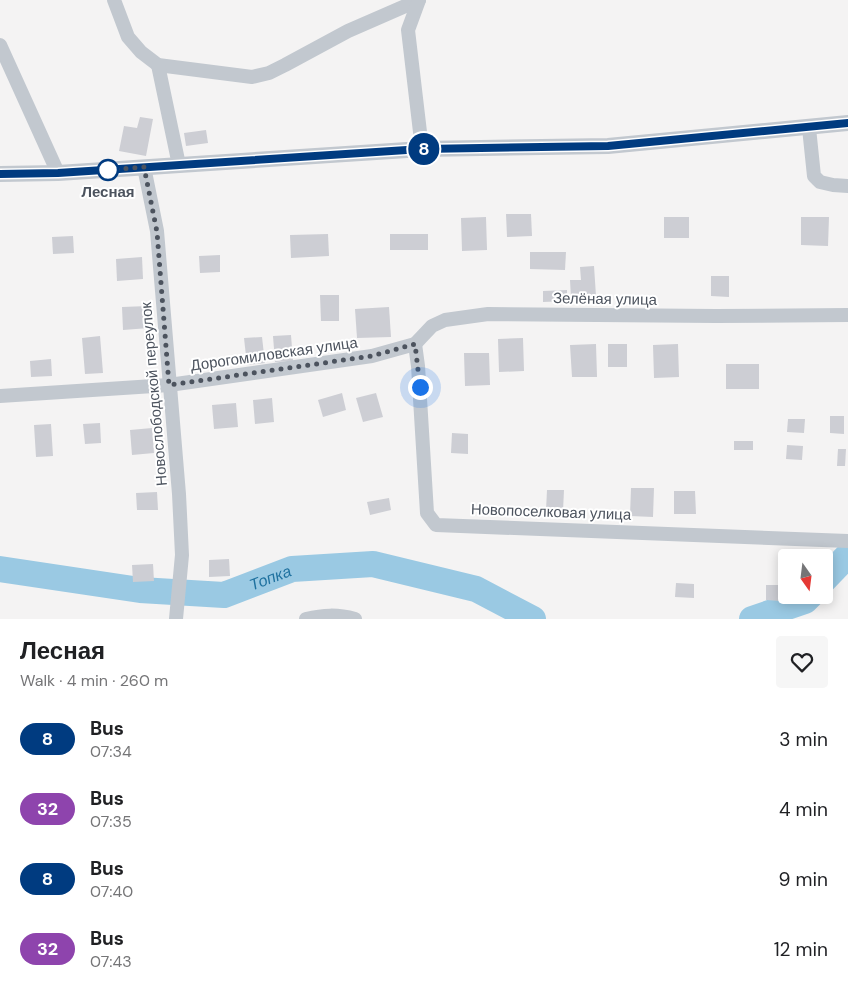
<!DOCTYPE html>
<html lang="en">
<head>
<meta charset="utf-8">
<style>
  :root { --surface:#fff; --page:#f6f6f6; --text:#202124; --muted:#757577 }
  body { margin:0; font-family:"DM Sans",sans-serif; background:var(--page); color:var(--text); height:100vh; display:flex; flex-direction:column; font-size:19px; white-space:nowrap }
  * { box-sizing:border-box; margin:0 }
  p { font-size:16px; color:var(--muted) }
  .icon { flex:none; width:28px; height:28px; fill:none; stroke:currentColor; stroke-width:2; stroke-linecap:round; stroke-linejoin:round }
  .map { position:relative; height:619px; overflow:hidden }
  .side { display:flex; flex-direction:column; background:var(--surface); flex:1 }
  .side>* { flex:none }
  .badge { padding:0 10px; border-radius:16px; font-size:18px; line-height:32px }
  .needle { width:32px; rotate:166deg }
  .tools { position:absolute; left:778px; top:549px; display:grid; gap:10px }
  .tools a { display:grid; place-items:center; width:55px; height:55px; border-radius:5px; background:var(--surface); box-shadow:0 2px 12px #0003; font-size:25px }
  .you { position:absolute; width:25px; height:25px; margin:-12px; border:4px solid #fff; border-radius:50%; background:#1a73e8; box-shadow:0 0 0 8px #1a73e833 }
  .map>.badge { position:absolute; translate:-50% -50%; box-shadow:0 0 0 2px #fff }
  .round { display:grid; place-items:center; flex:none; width:52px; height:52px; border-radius:5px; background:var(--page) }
  .overview { display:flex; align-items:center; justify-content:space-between; height:85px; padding:0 20px }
  h1 { font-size:24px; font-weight:600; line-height:38px }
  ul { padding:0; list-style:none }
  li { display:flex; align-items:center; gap:15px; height:70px; padding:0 20px }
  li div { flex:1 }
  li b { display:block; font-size:19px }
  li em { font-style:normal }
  li .badge { min-width:55px; font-weight:700; text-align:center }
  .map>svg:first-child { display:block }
</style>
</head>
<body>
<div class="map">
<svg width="848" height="619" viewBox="0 0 848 619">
  <rect width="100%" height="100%" fill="#f4f3f3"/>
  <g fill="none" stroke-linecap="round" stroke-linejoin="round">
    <g stroke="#9ac9e3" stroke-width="26">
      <path id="s1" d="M0 569 140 590 224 595 292 569 373 564 476 589 533 619"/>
      <path d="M824 580 848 555"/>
      <path d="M752 619 805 601 811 595"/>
    </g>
  </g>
  <g fill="#cdced4">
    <path d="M140 117 153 119 146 156 119 151 124 126 137 128Z"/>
    <path d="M206 130 208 143 186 146 184 133Z"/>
    <path d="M506 214H531L532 236 507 237Z"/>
    <path d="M486 217 487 250 462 251 461 218Z"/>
    <rect x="664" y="217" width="25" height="21"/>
    <path d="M801 217H829L828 246 801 245Z"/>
    <path d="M328 234 329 256 291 258 290 235Z"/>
    <rect x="390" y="234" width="38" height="16"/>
    <path d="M73 236 74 253 53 254 52 237Z"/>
    <path d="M530 252H566L565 270 530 269Z"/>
    <path d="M220 255V272L200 273 199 256Z"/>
    <path d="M142 257 143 279 117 281 116 259Z"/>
    <path d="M594 266 596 296 571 298 570 280H581L580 267Z"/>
    <path d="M711 276H729V297L711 296Z"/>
    <path d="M567 290V301L543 302V291Z"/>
    <path d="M320 295H339V321H321Z"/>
    <path d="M148 306 149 328 123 330 122 307Z"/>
    <path d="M389 307 391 337 357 338 355 309Z"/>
    <path d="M291 335 293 361 275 362 273 336Z"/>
    <path d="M100 336 103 373 85 374 82 338Z"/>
    <path d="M262 337 265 363 247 365 244 338Z"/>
    <path d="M523 338 524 371 499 372 498 339Z"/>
    <path d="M596 344 597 377H572L570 345Z"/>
    <rect x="608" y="344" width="19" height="23"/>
    <path d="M678 344 679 377 654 378 653 345Z"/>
    <path d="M464 353H489L490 385 465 386Z"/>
    <path d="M51 359 52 376 31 377 30 361Z"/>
    <rect x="726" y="364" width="33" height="25"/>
    <path d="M342 393 346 410 323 417 318 400Z"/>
    <path d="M376 393 383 417 363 422 356 398Z"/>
    <path d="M272 398 274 422 255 424 253 400Z"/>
    <path d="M236 403 238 427 214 429 212 405Z"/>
    <path d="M830 416H844V434L830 433Z"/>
    <path d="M788 419H805L804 433 787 432Z"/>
    <path d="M100 423 101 443 85 444 83 424Z"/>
    <path d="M51 424 53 456 36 457 34 425Z"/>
    <path d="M152 428 154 453 132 455 130 430Z"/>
    <path d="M452 433 468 434V454L451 453Z"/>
    <rect x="734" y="441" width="19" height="9"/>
    <path d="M787 445 803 446 802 460 786 459Z"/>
    <path d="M838 449H846L845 466H837Z"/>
    <path d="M631 488H654L653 517 630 516Z"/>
    <path d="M547 490H564L563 511H546Z"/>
    <path d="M674 491H695L696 514H674Z"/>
    <path d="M157 492 158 510H137L136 493Z"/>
    <path d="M389 498 391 510 370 515 367 502Z"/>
    <path d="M229 559 230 576 209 577V560Z"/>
    <path d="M153 564 154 581 133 582 132 565Z"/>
    <path d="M676 583 694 584V598L675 597Z"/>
    <path d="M766 585H780V601L766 600Z"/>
  </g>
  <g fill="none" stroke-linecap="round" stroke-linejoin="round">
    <g stroke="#c2c8cf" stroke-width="14">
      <path d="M114 0 128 37 141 52 158 65 252 77 269 73 285 65 348 31 419 0"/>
      <path d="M419 0 408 30 422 149"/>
      <path d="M0 45 58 173"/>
      <path d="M158 65 179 165"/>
      <path d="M809 128 814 176 820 182 833 185 848 186"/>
      <path d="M144 167 157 231 179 494 182 555 176 619"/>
      <path d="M415 344 418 366 427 513 436 525 848 541"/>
      <path d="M0 396 169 385 372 356 415 344 432 326 445 320 488 314 716 316 848 315"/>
      <path d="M306 619C323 615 337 614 355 619"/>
    </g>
    <path stroke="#c2c8cf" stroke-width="16" d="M0 174 58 173 422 149 608 146 848 123"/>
  </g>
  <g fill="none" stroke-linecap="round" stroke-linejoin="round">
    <defs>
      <path id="line" d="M0 174 58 173 422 149 608 146 848 123"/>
    </defs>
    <use href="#line" stroke="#fff" stroke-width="11"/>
    <use href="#line" stroke="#003b80" stroke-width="8"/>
    <path stroke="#4c535e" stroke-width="5" stroke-dasharray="0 9" d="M108 170 144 167 157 232 169 385 372 356 415 344 420 387"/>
  </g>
  <circle fill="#fff" stroke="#003b80" stroke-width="2.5" cx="108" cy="170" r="10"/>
  <g text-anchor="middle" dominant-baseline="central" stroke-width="4" stroke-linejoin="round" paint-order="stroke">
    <g font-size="15" font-weight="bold" fill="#4c535e" stroke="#fff">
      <text x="108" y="192">Лесная</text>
    </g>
    <g font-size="15" fill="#4c535e" stroke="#fff">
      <text transform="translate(605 299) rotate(1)">Зелёная улица</text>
      <text transform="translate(274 354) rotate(-8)">Дорогомиловская улица</text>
      <text transform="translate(154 394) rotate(-95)">Новослободской переулок</text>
      <text transform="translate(551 512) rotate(2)">Новопоселковая улица</text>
    </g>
    <g font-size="16" font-style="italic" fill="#1f719f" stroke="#fff">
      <text stroke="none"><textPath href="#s1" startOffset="275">Топка</textPath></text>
    </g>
  </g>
</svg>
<div class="tools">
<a><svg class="needle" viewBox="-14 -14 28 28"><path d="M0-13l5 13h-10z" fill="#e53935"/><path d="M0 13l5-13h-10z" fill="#757577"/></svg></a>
</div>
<div class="you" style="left:420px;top:387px"></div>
<b class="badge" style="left:424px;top:149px;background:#003b80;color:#fff">8</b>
</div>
<section class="side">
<div class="overview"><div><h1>Лесная</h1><p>Walk · 4 min · 260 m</p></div><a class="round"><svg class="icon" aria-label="heart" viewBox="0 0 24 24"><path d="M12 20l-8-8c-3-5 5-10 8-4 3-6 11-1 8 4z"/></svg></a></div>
<ul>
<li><span class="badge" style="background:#003b80;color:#fff">8</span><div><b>Bus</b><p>07:34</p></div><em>3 min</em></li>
<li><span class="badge" style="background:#8e44ad;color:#fff">32</span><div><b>Bus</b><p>07:35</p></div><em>4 min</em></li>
<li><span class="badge" style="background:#003b80;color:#fff">8</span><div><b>Bus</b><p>07:40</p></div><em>9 min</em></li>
<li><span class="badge" style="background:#8e44ad;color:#fff">32</span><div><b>Bus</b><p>07:43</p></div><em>12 min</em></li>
</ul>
</section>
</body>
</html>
